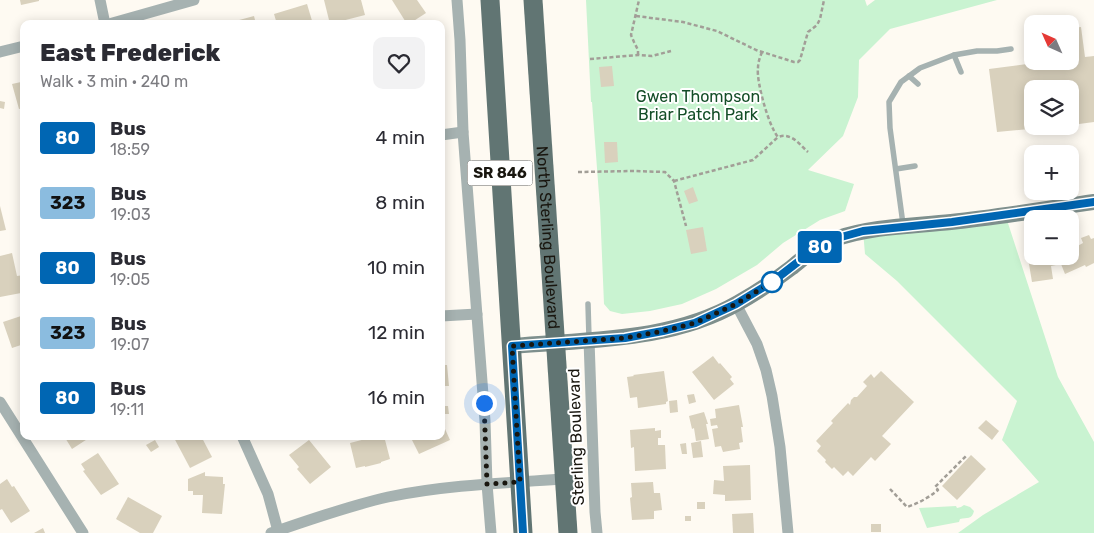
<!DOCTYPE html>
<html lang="en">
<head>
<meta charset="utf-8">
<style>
  :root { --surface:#fff; --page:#f2f2f3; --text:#2b2b33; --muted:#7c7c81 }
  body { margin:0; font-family:Rubik,sans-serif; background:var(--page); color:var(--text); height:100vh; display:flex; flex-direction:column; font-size:19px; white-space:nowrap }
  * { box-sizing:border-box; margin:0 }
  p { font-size:16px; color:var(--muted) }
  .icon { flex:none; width:28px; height:28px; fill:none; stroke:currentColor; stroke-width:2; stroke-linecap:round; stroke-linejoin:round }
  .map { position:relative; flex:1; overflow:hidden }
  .sheet { position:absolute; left:20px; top:20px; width:425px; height:420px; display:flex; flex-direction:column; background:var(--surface); border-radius:10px; box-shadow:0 2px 12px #0003 }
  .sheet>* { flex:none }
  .badge { padding:0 10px; border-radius:4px; font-size:18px; line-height:32px }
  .needle { width:32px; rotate:315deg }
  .tools { position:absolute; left:1024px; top:15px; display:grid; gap:10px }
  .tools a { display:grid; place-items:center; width:55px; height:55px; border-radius:10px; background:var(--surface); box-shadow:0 2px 12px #0003; font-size:25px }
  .you { position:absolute; width:25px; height:25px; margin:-12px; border:4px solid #fff; border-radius:50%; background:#1a73e8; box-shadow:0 0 0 8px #1a73e833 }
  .map>.badge { position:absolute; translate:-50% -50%; box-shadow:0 0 0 2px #fff }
  .round { display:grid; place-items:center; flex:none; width:52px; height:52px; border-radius:10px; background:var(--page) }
  .overview { display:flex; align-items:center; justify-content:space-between; height:85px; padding:0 20px }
  h1 { font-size:24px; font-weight:800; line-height:38px }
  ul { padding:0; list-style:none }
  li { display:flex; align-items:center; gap:15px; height:65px; padding:0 20px }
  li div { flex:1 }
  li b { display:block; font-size:19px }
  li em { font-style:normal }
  li .badge { min-width:55px; font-weight:700; text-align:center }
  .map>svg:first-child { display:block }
</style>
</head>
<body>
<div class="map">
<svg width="1094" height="533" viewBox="0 0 1094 533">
  <rect width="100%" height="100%" fill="#fefaf2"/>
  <g fill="#c9f3d1">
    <path d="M586 0H865L867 6 875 0H997L890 29 859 60 858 97 843 136 808 170 854 184 845 211 820 220 783 243 757 265 716 289 682 304 650 311 622 314 610 311 604 304 600 208 592 102H591Z"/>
    <path d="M1005 214 1058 377 1094 442V533H958L983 515 1039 482 1002 440 1017 401 897 281 865 254 863 231Z"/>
    <path d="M964 505 970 507 974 511C972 520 967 517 960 519L959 522 927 528 919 508 956 506 957 508 961 507Z"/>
  </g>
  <g fill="#d9d1bd">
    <path d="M20 0H39V1L21 5Z"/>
    <path d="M324 0H361L365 15 330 24Z"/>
    <path d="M392 0H417L426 13 409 24H407Z"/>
    <path d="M307 4 313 24H277L274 14Z"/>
    <path d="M254 16 256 24H229L228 23Z"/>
    <path d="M1081 27 1085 57 1094 56V122L1079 124 1078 121H1070V89H1032V126H1040V128L997 132 989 69 1049 61H1070V28Z"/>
    <path d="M612 66 614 86 601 87 599 67Z"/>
    <path d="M24 80V108L19 109 12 84 21 82V81Z"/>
    <path d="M0 101 5 102 4 109 0 108Z"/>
    <path d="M604 142H617L618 162 605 163Z"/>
    <path d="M693 187 698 201 689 204 684 191Z"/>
    <path d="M0 206 6 230 0 231Z"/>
    <path d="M703 227 707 251 691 254 686 230Z"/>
    <path d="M1089 235 1091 239 1094 238V263L1086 267 1085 265 1065 274 1061 264 1051 266 1053 279 1032 282 1027 252 1032 251V256H1070V246L1072 249 1083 243 1081 238Z"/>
    <path d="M12 253 17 276 24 275V291L21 292V293L0 297V256Z"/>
    <path d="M24 315V344L12 348 3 322Z"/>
    <path d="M713 356 719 364 720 363 732 377 730 379 734 384 714 400 692 372Z"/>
    <path d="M441 365H447L449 386H441Z"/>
    <path d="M664 371 668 401 666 402V404L638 408 637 397 630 398 627 377 634 376 633 375Z"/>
    <path d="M881 371 914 402 882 436 891 444 875 461 871 457 853 476 848 471 843 476 834 467 832 469 825 462 826 460 817 451 821 446 816 441 833 423 831 421 848 403 850 405 851 400 854 397H857L867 386 863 382 871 374 874 378Z"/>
    <path d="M694 394 696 402 689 404 687 395Z"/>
    <path d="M677 400 678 412 670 413 669 401Z"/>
    <path d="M739 405 743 427H741L743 442 739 443 740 449 723 452 721 446 715 447 712 429 718 428 717 425 711 426 710 419 716 418 715 409Z"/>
    <path d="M441 406H448L449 414H441Z"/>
    <path d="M704 412 708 424H706L709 439 696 441 694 428 692 429 689 416Z"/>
    <path d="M441 420 450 440 419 454 410 436H441Z"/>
    <path d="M986 420 999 431 992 440 978 428Z"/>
    <path d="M655 428V431L661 430V438H658V445H665L666 469 635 471 634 447 631 448 630 430Z"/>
    <path d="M64 436H92L72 449Z"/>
    <path d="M173 436H201L212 457 190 468Z"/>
    <path d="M377 436H384L390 459 381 462V463L365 467V466L356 468 350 443Z"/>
    <path d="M155 440 159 447 151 452 146 445Z"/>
    <path d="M309 440 331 467 310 484 297 469 299 467 289 455Z"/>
    <path d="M701 441 703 457 693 458 691 443Z"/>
    <path d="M686 443 687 454H682L680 444Z"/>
    <path d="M98 453 119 484 101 495 83 471 85 470 81 464Z"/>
    <path d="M971 455 986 469 957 500 942 486Z"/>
    <path d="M750 465 751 500 725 501V495L713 494 714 480 724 481 723 466Z"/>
    <path d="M205 472V476L223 477V484H225L222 514 202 513 203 495H193V491H188V479Z"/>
    <path d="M7 479 12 487 14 486 30 511 11 523 2 509 0 510V484Z"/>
    <path d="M653 482 654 493H660L662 510 654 511V519L632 520 630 498 632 497 631 483Z"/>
    <path d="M128 497 162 516 153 533H140L116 519Z"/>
    <rect x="697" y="502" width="8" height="7"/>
    <path d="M753 513 754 533H733L732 514Z"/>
    <rect x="685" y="516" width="6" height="5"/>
    <rect x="871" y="524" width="10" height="8"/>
    <path d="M43 528 45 533H34Z"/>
  </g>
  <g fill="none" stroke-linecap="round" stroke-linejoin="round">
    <g stroke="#a29e97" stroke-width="2.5" stroke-dasharray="4 2.5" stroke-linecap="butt">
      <path d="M636 16 683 22 717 31 756 50 794 62H798L800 60 808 32 817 25 820 19 824 0"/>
      <path d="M762 52C760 57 758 62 758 68 756 81 769 127 778 137 791 132 799 144 808 152"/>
      <path d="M638 55V50L634 42 631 35 639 0"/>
      <path d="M590 59 638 55 652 56 671 51"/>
      <path d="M578 172 634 171 665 172 674 181 686 226"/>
      <path d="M674 181 753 160 778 137"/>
      <path d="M890 489 907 507C919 503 928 498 938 490L935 487 966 456"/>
    </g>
    <g stroke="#a6b2b1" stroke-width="5.5">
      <path d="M954 55 961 72"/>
      <path d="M909 76 918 84"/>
      <path d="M896 169 915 166"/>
      <path d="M903 224 890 128 889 102 901 82 920 68 954 55 977 51H997L1011 49"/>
      <path d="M588 304 589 338"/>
    </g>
    <g stroke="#a6b2b1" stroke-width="11">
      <path d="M100 0 105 24"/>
      <path d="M457 0 460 40 463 132 485 421 487 484 491 533"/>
      <path d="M109 24 194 0"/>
      <path d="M0 52 24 46"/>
      <path d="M441 135 463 132"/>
      <path d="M736 304 757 344 766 370 772 396 780 447 788 533"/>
      <path d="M441 316 477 314"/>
      <path d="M589 340 595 512 597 533"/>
      <path d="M0 402 83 533"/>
      <path d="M242 436 268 494 278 531"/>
      <path d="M271 533C309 520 348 506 388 497 446 485 505 483 564 479"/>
    </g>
    <path stroke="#7e8f8d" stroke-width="16" d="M512 346C588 339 670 342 738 303 756 293 774 281 791 268 805 257 818 244 835 239 872 226 913 226 951 222 999 217 1046 209 1094 202"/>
    <g stroke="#617573" stroke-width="19">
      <path d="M490 0C500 178 513 355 523 533"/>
      <path id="s1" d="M533 0 568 533"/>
    </g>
  </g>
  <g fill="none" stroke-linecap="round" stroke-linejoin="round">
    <defs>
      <path id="line" d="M523 533 512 346 625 338 663 331 695 323 736 304 772 282 812 251 822 245 834 239 863 231 952 222 1094 202"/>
    </defs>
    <use href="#line" stroke="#fff" stroke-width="11"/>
    <use href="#line" stroke="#0066b3" stroke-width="8"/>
    <path stroke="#19160f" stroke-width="5" stroke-dasharray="0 9" d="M484 403 487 484 520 482 512 346 625 338 663 331 695 323 736 304 772 282"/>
  </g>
  <circle fill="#fff" stroke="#0066b3" stroke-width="2.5" cx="772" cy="282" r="10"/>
  <g text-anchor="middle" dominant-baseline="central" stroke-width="4" stroke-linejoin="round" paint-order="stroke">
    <rect fill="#fff" stroke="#5e5c57" stroke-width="1" x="467.5" y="160.5" width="65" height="25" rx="4"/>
    <g font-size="15" font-weight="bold" fill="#19160f">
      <text x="500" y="173">SR 846</text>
    </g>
    <g font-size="16" fill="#134d27" stroke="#fff">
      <text x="698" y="96">Gwen Thompson<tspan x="698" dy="18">Briar Patch Park</tspan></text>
    </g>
    <g font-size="16" fill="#19160f" stroke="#fff">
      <text stroke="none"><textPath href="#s1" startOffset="238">North Sterling Boulevard</textPath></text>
      <text transform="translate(576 437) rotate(-92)">Sterling Boulevard</text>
    </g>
  </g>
</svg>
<div class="tools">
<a><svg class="needle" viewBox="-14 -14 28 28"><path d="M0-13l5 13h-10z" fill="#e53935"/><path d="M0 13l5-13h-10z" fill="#7c7c81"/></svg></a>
<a><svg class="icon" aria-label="layers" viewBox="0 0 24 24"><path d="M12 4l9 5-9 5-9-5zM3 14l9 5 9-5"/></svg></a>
<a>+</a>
<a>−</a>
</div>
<div class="you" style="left:484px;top:403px"></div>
<b class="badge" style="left:820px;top:247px;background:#0066b3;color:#fff">80</b>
<section class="sheet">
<div class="overview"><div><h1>East Frederick</h1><p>Walk · 3 min · 240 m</p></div><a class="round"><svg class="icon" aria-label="heart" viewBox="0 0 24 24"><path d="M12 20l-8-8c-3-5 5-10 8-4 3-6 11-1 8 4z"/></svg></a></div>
<ul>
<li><span class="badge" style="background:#0066b3;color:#fff">80</span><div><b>Bus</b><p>18:59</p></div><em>4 min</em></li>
<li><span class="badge" style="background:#8bbcdf;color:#111">323</span><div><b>Bus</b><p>19:03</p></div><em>8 min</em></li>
<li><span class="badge" style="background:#0066b3;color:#fff">80</span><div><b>Bus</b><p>19:05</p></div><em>10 min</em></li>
<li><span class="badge" style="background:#8bbcdf;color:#111">323</span><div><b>Bus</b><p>19:07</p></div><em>12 min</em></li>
<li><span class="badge" style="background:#0066b3;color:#fff">80</span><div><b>Bus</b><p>19:11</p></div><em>16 min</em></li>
</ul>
</section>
</div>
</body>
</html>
